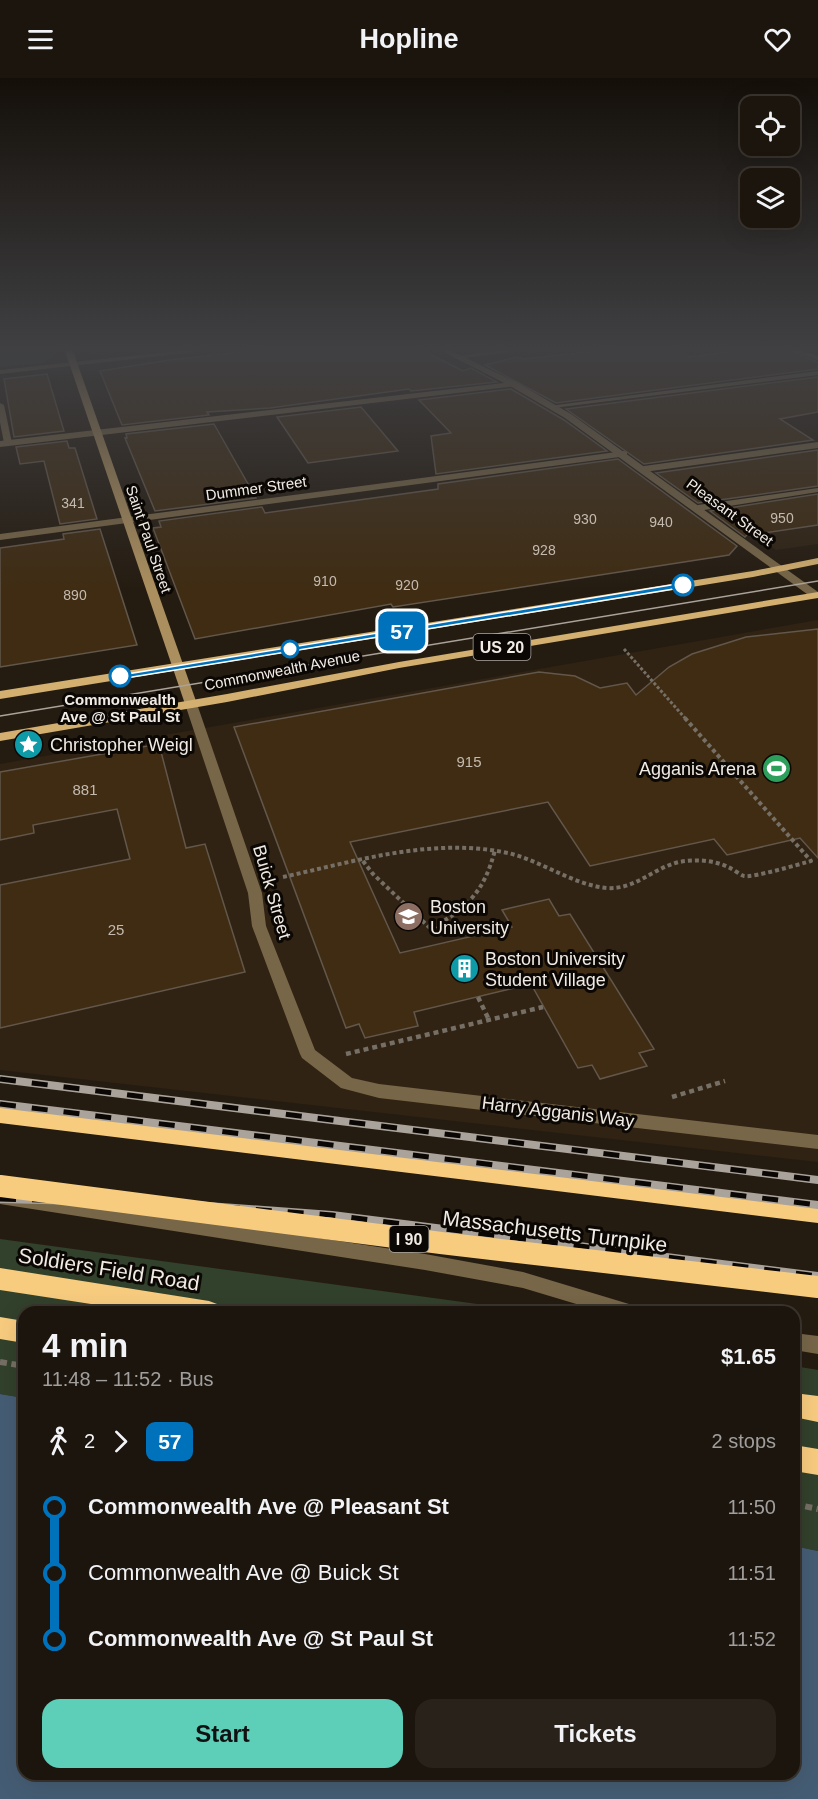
<!DOCTYPE html>
<html lang="en">
<head>
<meta charset="utf-8">
<style>
  :root { --surface:#1c150d; --page:#29221b; --text:#f1f3f6; --muted:#a09f9d; --line:#3a342e; --accent:#5dceb8 }
  body { margin:0; font-family:Helvetica,sans-serif; background:var(--page); color:var(--text); height:100vh; display:flex; flex-direction:column; font-size:22px; white-space:nowrap }
  * { box-sizing:border-box; margin:0 }
  p { font-size:20px; color:var(--muted) }
  .icon { flex:none; width:33px; height:33px; fill:none; stroke:currentColor; stroke-width:2; stroke-linecap:round; stroke-linejoin:round }
  .map { position:relative; flex:1; overflow:hidden }
  .drawer { position:absolute; left:18px; top:1228px; width:782px; height:474px; display:flex; flex-direction:column; background:var(--surface); border-radius:18px; box-shadow:0 6px 24px #0002,0 0 0 2px var(--line) }
  .drawer>* { flex:none }
  .badge { padding:0 12px; border-radius:9px; font-size:21px; line-height:39px }
  .buttons { position:absolute; left:740px; top:18px; display:grid; gap:12px }
  .buttons a { display:grid; place-items:center; width:60px; height:60px; border-radius:12px; background:var(--surface); box-shadow:0 6px 24px #0002,0 0 0 2px var(--line); font-size:30px }
  .map>.badge { position:absolute; translate:-50% -50%; box-shadow:0 0 0 3px #fff }
  .legs { display:flex; align-items:center; gap:9px; height:66px; padding:0 24px; font-size:20px }
  .legs p { margin-inline-start:auto }
  .summary { display:flex; align-items:center; justify-content:space-between; height:102px; padding:0 24px }
  h1 { font-size:33px; font-weight:700; line-height:45px }
  .button { display:flex; gap:12px; margin-top:auto; padding:12px 24px }
  .button a { flex:1; height:69px; border-radius:18px; background:var(--accent); color:#111; font-size:24px; font-weight:700; line-height:69px; text-align:center }
  .button a+a { background:var(--page); color:var(--text) }
  ul { padding:0 24px; list-style:none }
  li { display:flex; align-items:center; gap:21px; height:66px; font-size:22px }
  li i { display:grid; place-items:center; width:9px; height:100%; margin:0 8px; background:currentColor }
  li i::after { content:''; width:15px; height:15px; margin:-8px; border:4px solid; border-radius:50%; background:var(--surface) }
  li p { margin-inline-start:auto }
  li:first-child i { background:linear-gradient(#0000 50%,currentColor 0) }
  li:last-child i { background:linear-gradient(currentColor 50%,#0000 0) }
  header { display:flex; justify-content:space-between; align-items:center; height:78px; padding:0 24px; background:var(--surface); font-size:27px; font-weight:700 }
  .map>svg:first-child { display:block }
</style>
</head>
<body>
<header><svg class="icon" aria-label="menu" viewBox="0 0 24 24"><path d="M4 6h16M4 12h16M4 18h16"/></svg>Hopline<svg class="icon" aria-label="heart" viewBox="0 0 24 24"><path d="M12 20l-8-8c-3-5 5-10 8-4 3-6 11-1 8 4z"/></svg></header>
<div class="map">
<svg width="818" height="1721" viewBox="0 0 818 1721">
  <rect width="100%" height="100%" fill="#251c11"/>
  <g fill="#302313">
    <path d="M818 417V466L776 472 720 432Z"/>
    <path d="M818 542V1084L0 992V686Z"/>
  </g>
  <g fill="#32412b">
    <path d="M0 270H49L53 280 42 285 0 289Z"/>
    <path d="M0 1161 536 1234H24V1320L0 1316Z"/>
    <path d="M794 1288 818 1292V1473L794 1468Z"/>
  </g>
  <path fill="#455d74" d="M0 1316 24 1320V1696H794V1468L818 1473V1721H0Z"/>
  <g fill="#3f2c13" stroke="#62574b" stroke-width="1.5">
    <path d="M277 270H418L463 293 471 290 497 304 411 313 409 311 270 330 207 334 209 337 122 347 100 293 169 282Z"/>
    <path d="M625 270H676L689 279 729 274V270H781L818 284V291L556 325 485 287 517 279 523 281Z"/>
    <path d="M47 296 64 353 14 359 4 301Z"/>
    <path d="M818 299V334L780 341 813 362 644 386 566 331Z"/>
    <path d="M511 311 564 342 607 373 436 396 431 358 451 355 419 322Z"/>
    <path d="M361 329 398 373 308 385 277 339Z"/>
    <path d="M214 346 256 420 155 433 125 360H127L126 356Z"/>
    <path d="M67 363 69 370H75L97 441 60 446 44 383 20 386 16 369Z"/>
    <path d="M818 372V408L698 425 656 395Z"/>
    <path d="M618 381 737 468 729 477 393 529 391 526 195 561 153 450 161 449 159 443 262 429 265 435 438 411V406Z"/>
    <path d="M818 416V447L764 455 755 448 745 459 710 433Z"/>
    <path d="M100 451 137 567 0 589V470L64 461 63 456Z"/>
    <path d="M818 551V780L800 760 727 777 714 761 590 788 548 724 350 764 400 875 512 849 502 832 549 821 559 838 570 836 654 971 639 975 647 988 600 1001 592 987 578 990 531 906 414 934 418 948 365 960 359 946 346 950 234 649 539 594 575 598 600 610 627 605 636 617 669 589 692 576 746 559Z"/>
    <path d="M159 666 186 770 205 766 245 894 0 950V807L130 781 117 731 33 747 34 755 0 762V694Z"/>
  </g>
  <g fill="none" stroke-linecap="round" stroke-linejoin="round">
    <path stroke="#766f65" stroke-width="3" stroke-dasharray="3 2" stroke-linecap="butt" d="M624 571 685 640"/>
    <g stroke="#766f65" stroke-width="4" stroke-dasharray="4 3" stroke-linecap="butt">
      <path d="M363 783 373 796 431 851C468 829 484 814 495 772"/>
      <path d="M283 799C357 783 432 759 508 775 542 783 573 807 607 810 635 812 653 790 679 784 695 781 713 782 728 789 733 791 739 796 744 798 752 800 800 786 811 783L684 639"/>
    </g>
    <g stroke="#766f65" stroke-width="4.5" stroke-dasharray="5 4" stroke-linecap="butt">
      <path d="M478 919 489 942"/>
      <path d="M346 976 543 929"/>
      <path d="M672 1019 725 1003"/>
    </g>
    <g stroke="#766f65" stroke-width="6" stroke-dasharray="7 4.5" stroke-linecap="butt">
      <path d="M0 1284 24 1288"/>
      <path d="M794 1426 818 1431"/>
    </g>
    <g fill="#776648" fill-rule="evenodd">
      <path d="M0 325 4 327 12 365 8 367 4 365 0 344Z"/>
      <path d="M818 410V414L698 433 694 430 698 427Z"/>
      <path d="M0 1112 425 1176 523 1194 629 1226 635 1228 638 1234H603L523 1210 425 1192 0 1126Z"/>
      <path d="M794 1255 818 1258V1276L794 1272Z"/>
    </g>
    <g fill="#776648" fill-rule="evenodd">
      <path d="M205 270H230L0 296V292Z"/>
      <path d="M515 270H538L457 281 453 279Z"/>
      <path d="M783 270H794L818 278V282Z"/>
      <path d="M818 293V297L553 330 549 328Z"/>
      <path d="M513 304 516 308 0 369V363Z"/>
      <path d="M818 364V370L644 394 640 391 644 388Z"/>
      <path d="M624 373 627 374V378L0 462V456Z"/>
      <path d="M191 622 197 626 262 815 266 848 315 972 352 1000 379 1006 818 1057V1071L379 1020 341 1010 302 980 300 976 252 848 248 815 185 626Z"/>
    </g>
    <path fill="#776648" fill-rule="evenodd" d="M436 270H445L516 304 571 336 818 514V519H811L565 340 510 308Z"/>
    <path fill="#ab8f5f" fill-rule="evenodd" d="M64 270H72L197 626 195 629 191 630 185 626Z"/>
    <g fill="#d3af70" fill-rule="evenodd">
      <path d="M818 480V486L753 499 0 621V613L753 493Z"/>
      <path d="M818 514V520L399 590 227 624 0 663V655L227 616 399 584Z"/>
    </g>
    <g fill="#f8cc7f" fill-rule="evenodd">
      <path d="M0 1029 818 1125V1145L0 1045Z"/>
      <path d="M0 1190 209 1223 217 1226 221 1234H143L0 1212Z"/>
      <path d="M0 1239 24 1243V1265L0 1261Z"/>
      <path d="M794 1315 818 1318V1344L794 1339Z"/>
      <path d="M794 1367 818 1371V1397L794 1393Z"/>
    </g>
    <path stroke="#aaa39b" stroke-width="1.5" d="M0 638 818 503"/>
    <defs>
      <g id="rail">
        <path d="M0 1001 818 1102"/>
        <path d="M0 1026 818 1127"/>
        <path d="M0 1121 166 1125 332 1137 818 1198"/>
      </g>
    </defs>
    <use href="#rail" stroke="#aaa39b" stroke-width="8"/>
    <use href="#rail" stroke="#0b0704" stroke-width="5" stroke-dasharray="16" stroke-linecap="butt"/>
    <path stroke="#f8cc7f" stroke-width="22" d="M0 1108 441 1165 818 1209"/>
  </g>
  <linearGradient id="sky" x2="0" y2="1"><stop stop-color="#140f09"/><stop offset="0.53" stop-color="#404043"/><stop offset="1" stop-color="#404043" stop-opacity="0"/></linearGradient>
  <rect width="818" height="511" fill="url(#sky)"/>
  <path fill="#0072bc" stroke="#fff" stroke-width="1.5" d="M683 505 686 509 120 601 115 598Z"/>
  <defs>
    <symbol id="sight-disc" viewBox="-11 -11 22 22"><circle r="9.5" fill="#0f9aa8" stroke="#0b0704"/><path d="M0-6L1.8-2.2L6-1.7L2.9 1.2L3.7 5.4L0 3.3L-3.7 5.4L-2.9 1.2L-6-1.7L-1.8-2.2Z" fill="#fff"/></symbol>
    <symbol id="stadium-disc" viewBox="-11 -11 22 22"><circle r="9.5" fill="#2e9e5b" stroke="#0b0704"/><path d="M0-5a6.5 5 0 1 0 0 10a6.5 5 0 1 0 0-10ZM-3.5-1.8h7v3.6h-7Z" fill="#fff"/></symbol>
    <symbol id="university-disc" viewBox="-11 -11 22 22"><circle r="9.5" fill="#8d6e63" stroke="#0b0704"/><path d="M0-5L7-2L0 1L-7-2ZM-4 1L0 2.5L4 1V4Q0 6-4 4Z" fill="#fff"/></symbol>
    <symbol id="building-disc" viewBox="-11 -11 22 22"><circle r="9.5" fill="#0f9aa8" stroke="#0b0704"/><path d="M-4-6H4V6H1V3H-1V6H-4ZM-2.5-4.3h1.7v1.8h-1.7ZM.8-4.3h1.7v1.8H.8ZM-2.5-1h1.7V.8h-1.7ZM.8-1h1.7V.8H.8Z" fill="#fff"/></symbol>
  </defs>
  <g fill-rule="evenodd">
    <use href="#sight-disc" x="12" y="650" width="33" height="33"/>
    <use href="#stadium-disc" x="760" y="674" width="33" height="33"/>
    <use href="#university-disc" x="392" y="822" width="33" height="33"/>
    <use href="#building-disc" x="448" y="874" width="33" height="33"/>
  </g>
  <g fill="#fff" stroke="#0072bc" stroke-width="3">
    <circle cx="683" cy="507" r="10"/>
    <circle cx="290" cy="571" r="8"/>
    <circle cx="120" cy="598" r="10"/>
  </g>
  <g text-anchor="middle" dominant-baseline="central" stroke-width="6" stroke-linejoin="round" paint-order="stroke">
    <g font-size="14" fill="#c4bbb0">
      <text x="73" y="425">341</text>
      <text x="782" y="440">950</text>
      <text x="585" y="441">930</text>
      <text x="661" y="444">940</text>
      <text x="544" y="472">928</text>
      <text x="325" y="503">910</text>
      <text x="407" y="507">920</text>
      <text x="75" y="517">890</text>
    </g>
    <g font-size="15" fill="#f1ebe4" stroke="#0b0704">
      <text transform="translate(256 410) rotate(-8)">Dummer Street</text>
      <text transform="translate(730 434) rotate(36)">Pleasant Street</text>
      <text transform="translate(149 461) rotate(71)">Saint Paul Street</text>
      <text transform="translate(282 592) rotate(-11)">Commonwealth Avenue</text>
    </g>
    <g font-size="15" font-weight="bold" fill="#f1ebe4" stroke="#0b0704">
      <text x="120" y="621">Commonwealth<tspan x="120" dy="17">Ave @ St Paul St</tspan></text>
    </g>
    <g font-size="15" fill="#c4bbb0">
      <text x="469" y="683">915</text>
      <text x="85" y="711">881</text>
      <text x="116" y="851">25</text>
    </g>
    <g fill="#0b0704" stroke="#aca7a1" stroke-width="1.5">
      <rect x="473.5" y="556" width="57" height="26" rx="4.5"/>
      <rect x="389.5" y="1148" width="39" height="26" rx="4.5"/>
    </g>
    <g font-size="16" font-weight="bold" fill="#f1ebe4">
      <text x="502" y="569">US 20</text>
      <text x="409" y="1161">I 90</text>
    </g>
    <g font-size="18" fill="#f1ebe4" stroke="#0b0704" text-anchor="start">
      <text x="50" y="667">Christopher Weigl</text>
      <text x="756" y="691" text-anchor="end">Agganis Arena</text>
      <text x="430" y="829">Boston<tspan x="430" dy="21">University</tspan></text>
      <text x="485" y="881">Boston University<tspan x="485" dy="21">Student Village</tspan></text>
    </g>
    <g font-size="18" fill="#f1ebe4" stroke="#0b0704">
      <text transform="translate(272 814) rotate(74)">Buick Street</text>
      <text transform="translate(558 1034) rotate(7)">Harry Agganis Way</text>
    </g>
    <g font-size="21" fill="#f1ebe4" stroke="#0b0704">
      <text transform="translate(555 1153) rotate(7)">Massachusetts Turnpike</text>
      <text transform="translate(109 1191) rotate(9)">Soldiers Field Road</text>
    </g>
  </g>
</svg>
<div class="buttons">
<a><svg class="icon" aria-label="locate" viewBox="0 0 24 24"><circle cx="12" cy="12" r="6"/><path d="M12 2v4M12 18v4M2 12h4M18 12h4"/></svg></a>
<a><svg class="icon" aria-label="layers" viewBox="0 0 24 24"><path d="M12 4l9 5-9 5-9-5zM3 14l9 5 9-5"/></svg></a>
</div>
<b class="badge" style="left:402px;top:553px;background:#0072bc;color:#fff">57</b>
<section class="drawer">
<div class="summary"><div><h1>4 min</h1><p>11:48 – 11:52 · Bus</p></div><b>$1.65</b></div>
<div class="legs"><svg class="icon" aria-label="walk" viewBox="0 0 24 24"><circle cx="13" cy="4" r="2"/><path d="M13 8l-2 6 4 7M11 14l-3 7M7 12l3-4h3l4 4"/></svg>2<svg class="icon" aria-label="forward" viewBox="0 0 24 24"><path d="M9 5l7 7-7 7"/></svg><b class="badge" style="background:#0072bc;color:#fff">57</b><p>2 stops</p></div>
<ul>
<li><i style="color:#0072bc"></i><b>Commonwealth Ave @ Pleasant St</b><p>11:50</p></li>
<li><i style="color:#0072bc"></i><span>Commonwealth Ave @ Buick St</span><p>11:51</p></li>
<li><i style="color:#0072bc"></i><b>Commonwealth Ave @ St Paul St</b><p>11:52</p></li>
</ul>
<div class="button"><a>Start</a><a>Tickets</a></div>
</section>
</div>
</body>
</html>
